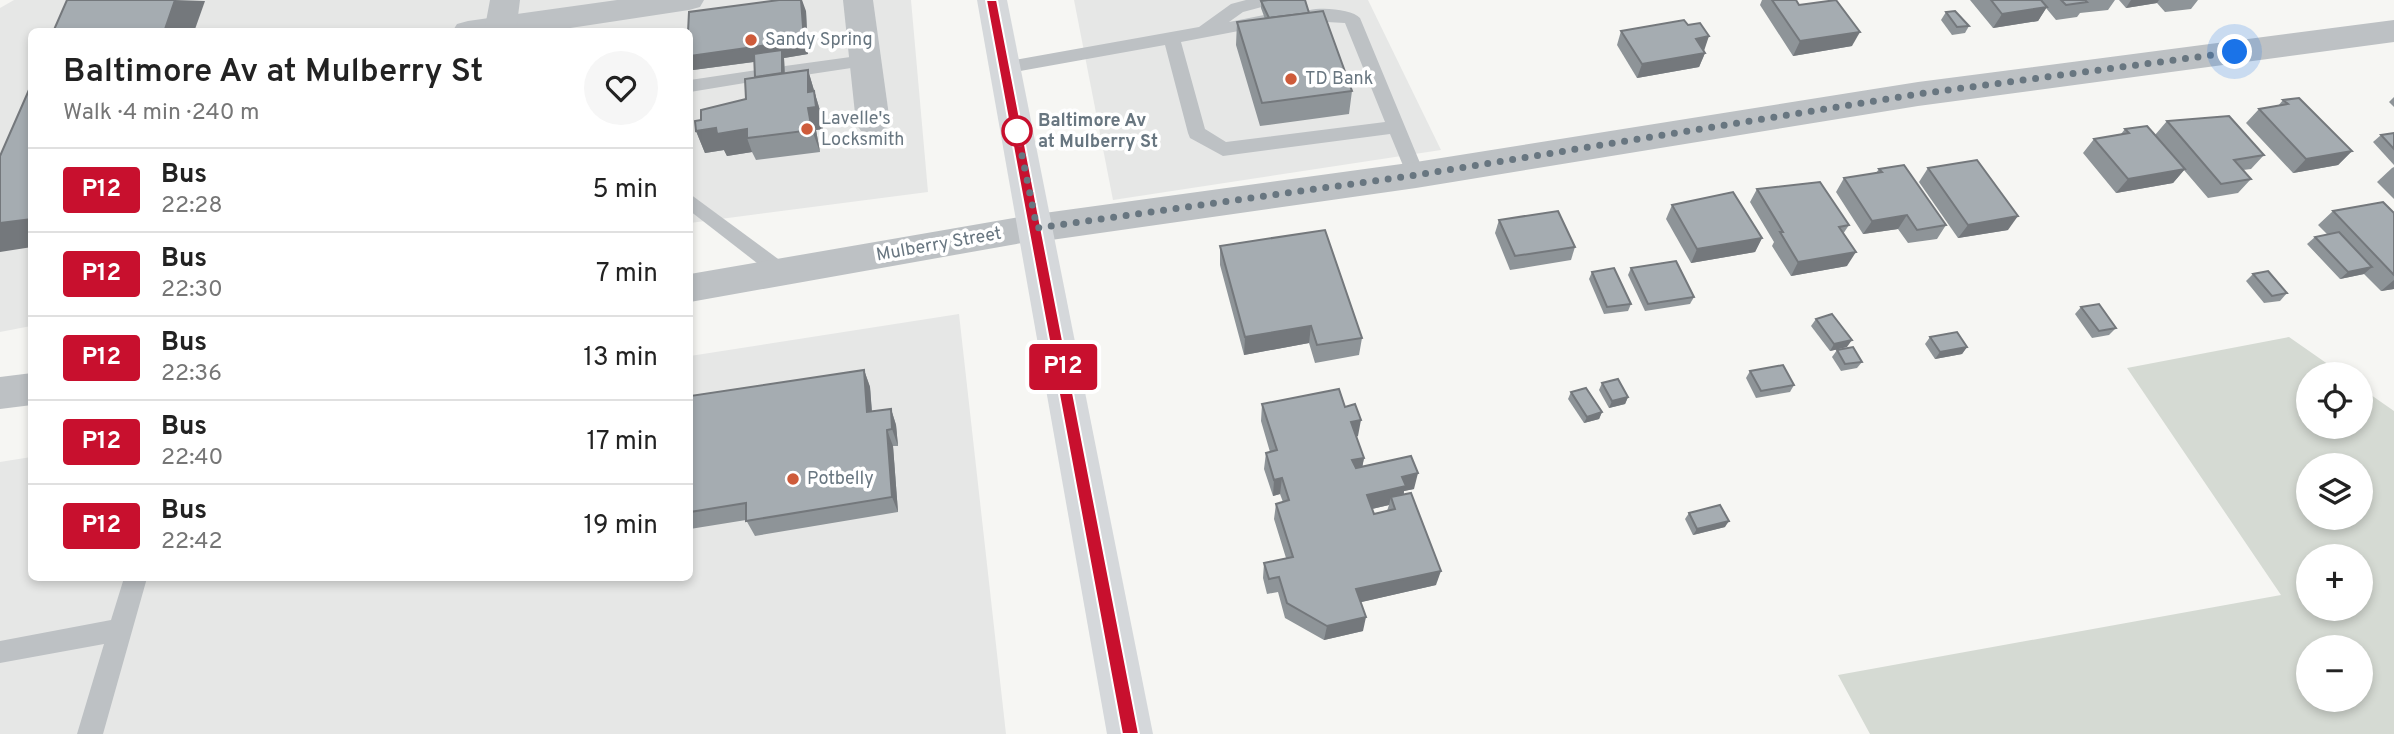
<!DOCTYPE html>
<html lang="en">
<head>
<meta charset="utf-8">
<style>
  :root { --surface:#fff; --page:#f6f6f6; --text:#222; --muted:#767676; --line:#e0e0e0 }
  body { margin:0; font-family:Overpass,sans-serif; background:var(--page); color:var(--text); height:100vh; display:flex; flex-direction:column; font-size:26px; white-space:nowrap }
  * { box-sizing:border-box; margin:0 }
  p { font-size:23px; color:var(--muted) }
  .icon { flex:none; width:38px; height:38px; fill:none; stroke:currentColor; stroke-width:2; stroke-linecap:round; stroke-linejoin:round }
  .map { position:relative; flex:1; overflow:hidden }
  .details { position:absolute; left:28px; top:28px; width:665px; height:553px; display:flex; flex-direction:column; background:var(--surface); border-radius:10px; box-shadow:0 4px 10px #0003 }
  .details>* { flex:none }
  .badge { padding:0 14px; border-radius:5px; font-size:24px; line-height:46px }
  .tools { position:absolute; left:2296px; top:362px; display:grid; gap:14px }
  .tools a { display:grid; place-items:center; width:77px; height:77px; border-radius:50%; background:var(--surface); box-shadow:0 4px 10px #0003; font-size:35px }
  .you { position:absolute; width:35px; height:35px; margin:-18px; border:5px solid #fff; border-radius:50%; background:#1a73e8; box-shadow:0 0 0 10px #1a73e833 }
  .map>.badge { position:absolute; translate:-50% -50%; box-shadow:0 0 0 4px #fff }
  .round { display:grid; place-items:center; flex:none; width:74px; height:74px; border-radius:37px; background:var(--page) }
  .overview { display:flex; align-items:center; justify-content:space-between; height:119px; padding:0 35px }
  h1 { font-size:33px; font-weight:600; line-height:52px }
  ul { padding:0; list-style:none }
  li { display:flex; align-items:center; gap:21px; height:84px; padding:0 35px; border-top:2px solid var(--line) }
  li div { flex:1 }
  li b { display:block; font-size:26px }
  li em { font-style:normal }
  li .badge { min-width:77px; font-weight:700; text-align:center }
  .map>svg:first-child { display:block }
</style>
</head>
<body>
<div class="map">
<svg width="2394" height="734" viewBox="0 0 2394 734">
  <rect width="100%" height="100%" fill="#f6f6f3"/>
  <g fill="#e6e7e6">
    <path d="M14 0H911L928 192 690 223V32H32L31 326 0 332V8Z"/>
    <path d="M1074 0H1368L1441 150 1113 200Z"/>
    <path d="M959 314 1006 734H0V462L31 457 32 578H690V356Z"/>
  </g>
  <path fill="#d5dad3" fill-rule="evenodd" d="M2289 337 2342 374H2308V427H2361V388L2394 411V734H1870L1838 675 2281 595 2127 368ZM2308 466H2361V518H2308ZM2308 556H2361V609H2308ZM2308 648H2361V700H2308Z"/>
  <g fill="none" stroke-linecap="round" stroke-linejoin="round">
    <g fill="#bdc1c4" fill-rule="evenodd">
      <path d="M1246 0H1275L1273 4 1243 12 1229 22 1264 15 1273 21 1270 25 1181 42 1205 129 1226 142 1385 122 1345 23 1308 21 1299 15C1308 5 1351 8 1360 18L1425 175 1423 180H1409L1390 134 1223 156 1190 138 1188 133 1165 45 1004 74 995 68 1004 62 1199 27 1231 4Z"/>
      <path d="M865 55 874 61 871 65 785 78 776 72 785 66Z"/>
      <path d="M757 70 766 76 763 80 690 92V80Z"/>
      <path d="M690 194 789 267 792 272 789 277H775L690 211Z"/>
      <path d="M124 578H147L103 734H77L104 644 0 663V641L111 620Z"/>
    </g>
    <g fill="#bdc1c4" fill-rule="evenodd">
      <path d="M617 0H704L700 7 689 10 544 32H452L457 24 468 21Z"/>
      <path d="M843 0H873L890 123 885 131 873 135 861 131 856 123Z"/>
      <path d="M2394 20V42L1918 106 1416 188 1037 242 1024 238 1019 228 1024 218 1037 214 1416 162 1918 82Z"/>
    </g>
    <g fill="#bdc1c4" fill-rule="evenodd">
      <path d="M490 0H520L516 32H484Z"/>
      <path d="M1037 214 1050 218 1055 228 1050 238 690 302V274Z"/>
      <path d="M32 373V405L0 409V377Z"/>
    </g>
    <path fill="#d5d8db" fill-rule="evenodd" d="M977 0H1007L1153 734H1107Z"/>
  </g>
  <g fill="#8e9498" fill-rule="evenodd">
    <path d="M1762 0H1796L1799 5 1852 46 1793 56 1760 5Z"/>
    <path d="M1970 0H2115L2108 10 2080 13 2077 17 2056 20 2046 8 2038 21 1993 28Z"/>
    <path d="M2119 0H2198L2191 9 2165 12 2157 3 2126 8Z"/>
    <path d="M1261 1 1309 13 1352 91 1349 114 1260 126 1236 45 1237 22 1265 19 1261 8Z"/>
    <path d="M806 11 808 54 784 58 785 73 808 70 821 114 823 129 816 130 820 152 756 160 752 152 727 156 724 150 705 153 696 131 701 120 746 99 755 77 754 62 693 70 690 62V32Z"/>
    <path d="M1946 12 1969 26 1965 33 1952 35 1941 20Z"/>
    <path d="M1621 31 1704 51 1705 53 1699 67 1637 78 1617 45Z"/>
    <path d="M2394 97V107L2389 102Z"/>
    <path d="M2283 100 2352 151 2338 165 2293 173 2246 123 2259 109 2278 106Z"/>
    <path d="M2167 121 2264 155 2251 169 2243 170 2251 179 2238 193 2208 198 2184 170 2173 183 2116 193 2083 153 2094 139 2121 134 2125 129 2155 135Z"/>
    <path d="M2394 133V165L2373 142 2381 135Z"/>
    <path d="M2394 167V199L2377 182 2392 168Z"/>
    <path d="M1928 168 2008 230 1958 238 1919 182Z"/>
    <path d="M1879 169 1946 225 1937 239 1908 243 1898 229 1863 234 1836 192 1844 178 1876 173Z"/>
    <path d="M1757 189 1849 225 1843 234 1847 266 1791 276 1772 246 1774 242 1750 202Z"/>
    <path d="M1672 205 1762 238 1755 252 1691 263 1666 219Z"/>
    <path d="M2333 211 2394 213V289L2381 291 2364 274 2340 279 2307 244 2315 237 2328 235 2318 225Z"/>
    <path d="M1499 220 1575 247 1571 260 1510 270 1495 233Z"/>
    <path d="M1220 246 1362 338 1359 355 1315 363 1309 343 1244 355 1220 265Z"/>
    <path d="M1631 268 1694 297 1690 304 1645 311 1628 275Z"/>
    <path d="M1592 272 1631 304 1628 311 1604 314 1589 279Z"/>
    <path d="M2253 274 2287 293 2280 301 2264 303 2246 281Z"/>
    <path d="M2081 307 2116 328 2109 335 2092 338 2075 314Z"/>
    <path d="M1816 319 1847 347 1830 351 1811 326Z"/>
    <path d="M1930 337 1967 347 1962 354 1935 359 1925 344Z"/>
    <path d="M1837 350 1862 362 1857 368 1841 371 1832 357Z"/>
    <path d="M864 370 870 387 872 411 891 409 896 425 898 446H893L898 512 755 536 746 520 690 529V396Z"/>
    <path d="M1750 371 1794 385 1790 392 1756 398 1746 378Z"/>
    <path d="M1602 383 1628 397 1625 404 1609 408 1599 390Z"/>
    <path d="M1571 392 1602 412 1599 419 1584 423 1568 399Z"/>
    <path d="M1262 404 1358 436 1356 437 1364 458 1362 467 1414 489 1404 491V495L1436 585 1361 602 1363 631 1324 640 1285 618 1278 592 1267 594 1263 578 1264 563 1286 558 1274 519 1276 504 1283 502 1280 494 1273 496 1264 469 1266 453 1270 452 1261 421ZM1389 505 1387 511 1374 514 1372 509Z"/>
    <path d="M1689 513 1725 527 1693 535 1685 519Z"/>
  </g>
  <g fill="#74787c">
    <path d="M175 0 205 1 194 32H164Z"/>
    <path d="M802 0 806 11 808 54 784 58 785 87 783 80 782 58 693 70 690 62V56Z"/>
    <path d="M2131 0H2159L2157 3 2126 8Z"/>
    <path d="M2047 7 2038 21 1993 28 2002 14Z"/>
    <path d="M1860 32 1852 46 1793 56 1800 41Z"/>
    <path d="M1709 36 1704 51 1696 39Z"/>
    <path d="M1705 53 1699 67 1637 78 1642 64Z"/>
    <path d="M808 70 821 114 823 129 816 130 820 152 812 130 808 108Z"/>
    <path d="M716 128 747 129V138L752 152 727 156 724 150 705 153 696 131Z"/>
    <path d="M2352 151 2338 165 2293 173 2306 159Z"/>
    <path d="M2185 169 2173 183 2116 193 2128 179Z"/>
    <path d="M1907 215 1898 229 1863 234 1872 221Z"/>
    <path d="M2018 216 2008 230 1958 238 1968 225Z"/>
    <path d="M32 219V247L0 252V223Z"/>
    <path d="M1762 238 1755 252 1691 263 1697 249Z"/>
    <path d="M1856 252 1847 266 1791 276 1798 262Z"/>
    <path d="M2372 267 2364 274 2340 279 2348 272Z"/>
    <path d="M2394 280V289L2381 291Z"/>
    <path d="M1311 326 1309 343 1244 355 1245 337Z"/>
    <path d="M1852 340 1847 347 1830 351 1834 344Z"/>
    <path d="M1967 347 1962 354 1935 359 1940 352Z"/>
    <path d="M864 370 870 387 873 429 867 412Z"/>
    <path d="M1628 397 1625 404 1609 408 1612 401Z"/>
    <path d="M891 409 896 425 898 446 892 429Z"/>
    <path d="M1602 412 1599 419 1584 423 1587 417Z"/>
    <path d="M1361 420 1358 436 1348 438 1351 422Z"/>
    <path d="M887 430 893 446 898 512 892 497Z"/>
    <path d="M1364 458 1361 474 1349 476 1352 460Z"/>
    <path d="M1418 473 1414 489 1404 491 1402 502 1391 497 1389 505 1363 511 1367 495 1402 477Z"/>
    <path d="M1282 478 1280 494 1273 496 1274 480Z"/>
    <path d="M1729 521 1725 527 1693 535 1697 529Z"/>
    <path d="M1441 571 1436 585 1353 604 1356 589Z"/>
    <path d="M1366 617 1363 631 1324 640 1327 626Z"/>
  </g>
  <g fill="#a5acb1" stroke="#74787c" stroke-width="2">
    <path d="M67 0H175L164 32H53Z"/>
    <path d="M779 0H801L804 40 690 56V32H688L689 12Z"/>
    <path d="M1268 0H1305L1309 13 1269 18 1261 1Z"/>
    <path d="M1772 0H1796L1799 5 1836 0 1860 32 1800 41Z"/>
    <path d="M1991 0H2041L2047 7 2002 14Z"/>
    <path d="M2061 0H2085L2087 2 2066 5Z"/>
    <path d="M1323 11 1352 91 1262 103 1237 22Z"/>
    <path d="M1955 11 1969 26 1957 27 1946 12Z"/>
    <path d="M1684 20 1688 25 1700 23 1709 36 1696 39 1705 53 1642 64 1621 31Z"/>
    <path d="M782 50V73L755 77 754 54Z"/>
    <path d="M808 70V92L814 91 816 107 808 108 812 130 747 138V129L717 134 716 128 696 131 695 121 701 120V110L746 99 745 79Z"/>
    <path d="M32 83V219L0 223V156Z"/>
    <path d="M2299 98 2352 151 2306 159 2259 109 2288 104 2283 100Z"/>
    <path d="M2229 116 2264 155 2234 160 2251 179 2221 184 2167 121Z"/>
    <path d="M2147 126 2185 169 2128 179 2094 139 2129 133 2125 129Z"/>
    <path d="M2394 133V149L2381 135Z"/>
    <path d="M1977 160 2018 216 1968 225 1928 168Z"/>
    <path d="M1904 165 1946 225 1917 230 1907 215 1872 221 1844 178 1882 172 1879 169Z"/>
    <path d="M1820 182 1849 225 1839 227 1856 252 1798 262 1780 232H1783L1757 189Z"/>
    <path d="M1733 192 1762 238 1697 249 1672 205Z"/>
    <path d="M2383 202 2394 213V275L2333 211Z"/>
    <path d="M1558 211 1575 247 1515 256 1499 220Z"/>
    <path d="M1325 230 1362 338 1317 345 1311 326 1245 337 1220 246Z"/>
    <path d="M2339 232 2372 267 2348 272 2315 237Z"/>
    <path d="M1676 261 1694 297 1648 304 1631 268Z"/>
    <path d="M1614 268 1631 304 1607 307 1592 272Z"/>
    <path d="M2268 271 2287 293 2272 296 2253 274Z"/>
    <path d="M2099 304 2116 328 2099 331 2081 307Z"/>
    <path d="M1832 314 1852 340 1834 344 1816 319Z"/>
    <path d="M1957 332 1967 347 1940 352 1930 337Z"/>
    <path d="M1853 347 1862 362 1845 364 1837 350Z"/>
    <path d="M1783 365 1794 385 1761 391 1750 371Z"/>
    <path d="M864 370 867 412 891 409 892 429 887 430 892 497 746 521V503L690 512V396Z"/>
    <path d="M1618 379 1628 397 1612 401 1602 383Z"/>
    <path d="M1586 388 1602 412 1587 417 1571 392Z"/>
    <path d="M1339 389 1345 407 1355 404 1361 420 1351 422 1364 458 1352 460 1356 468 1411 456 1418 473 1402 477 1406 486 1367 495 1374 514 1395 509 1391 497 1411 493 1441 571 1356 589 1366 617 1327 626 1287 603 1279 577 1269 579 1264 563 1293 557 1276 504 1289 500 1282 478 1274 480 1266 453 1277 450 1262 404Z"/>
    <path d="M1720 505 1729 521 1697 529 1689 513Z"/>
  </g>
  <path fill="#c8102e" stroke="#fff" stroke-width="2" d="M986 0H997L1139 734H1122Z"/>
  <g fill="none" stroke-linecap="round" stroke-linejoin="round">
    <path stroke="#687680" stroke-width="7" stroke-dasharray="0 12.6" d="M1017 131 1037 228 1416 175 1918 94 2235 52"/>
  </g>
  <g fill="#ce5b3a" stroke="#fff" stroke-width="2.5">
    <circle cx="751" cy="40" r="7"/>
    <circle cx="1291" cy="79" r="7"/>
    <circle cx="807" cy="129" r="7"/>
    <circle cx="793" cy="479" r="7"/>
  </g>
  <circle fill="#fff" stroke="#c8102e" stroke-width="3.5" cx="1017" cy="131" r="14"/>
  <g text-anchor="middle" dominant-baseline="central" stroke-width="7" stroke-linejoin="round" paint-order="stroke">
    <g font-size="18" fill="#687680" stroke="#fff" text-anchor="start">
      <text x="765" y="40">Sandy Spring</text>
      <text x="1305" y="79">TD Bank</text>
      <text x="821" y="119">Lavelle's<tspan x="821" dy="21">Locksmith</tspan></text>
      <text x="807" y="479">Potbelly</text>
    </g>
    <g font-size="18" font-weight="bold" fill="#687680" stroke="#fff" text-anchor="start">
      <text x="1038" y="121">Baltimore Av<tspan x="1038" dy="21">at Mulberry St</tspan></text>
    </g>
    <g font-size="18" fill="#687680" stroke="#fff">
      <text transform="translate(939 245) rotate(-10)">Mulberry Street</text>
    </g>
  </g>
</svg>
<div class="tools">
<a><svg class="icon" aria-label="locate" viewBox="0 0 24 24"><circle cx="12" cy="12" r="6"/><path d="M12 2v4M12 18v4M2 12h4M18 12h4"/></svg></a>
<a><svg class="icon" aria-label="layers" viewBox="0 0 24 24"><path d="M12 4l9 5-9 5-9-5zM3 14l9 5 9-5"/></svg></a>
<a>+</a>
<a>−</a>
</div>
<div class="you" style="left:2235px;top:52px"></div>
<b class="badge" style="left:1063px;top:367px;background:#c8102e;color:#fff">P12</b>
<section class="details">
<div class="overview"><div><h1>Baltimore Av at Mulberry St</h1><p>Walk · 4 min · 240 m</p></div><a class="round"><svg class="icon" aria-label="heart" viewBox="0 0 24 24"><path d="M12 20l-8-8c-3-5 5-10 8-4 3-6 11-1 8 4z"/></svg></a></div>
<ul>
<li><span class="badge" style="background:#c8102e;color:#fff">P12</span><div><b>Bus</b><p>22:28</p></div><em>5 min</em></li>
<li><span class="badge" style="background:#c8102e;color:#fff">P12</span><div><b>Bus</b><p>22:30</p></div><em>7 min</em></li>
<li><span class="badge" style="background:#c8102e;color:#fff">P12</span><div><b>Bus</b><p>22:36</p></div><em>13 min</em></li>
<li><span class="badge" style="background:#c8102e;color:#fff">P12</span><div><b>Bus</b><p>22:40</p></div><em>17 min</em></li>
<li><span class="badge" style="background:#c8102e;color:#fff">P12</span><div><b>Bus</b><p>22:42</p></div><em>19 min</em></li>
</ul>
</section>
</div>
</body>
</html>
